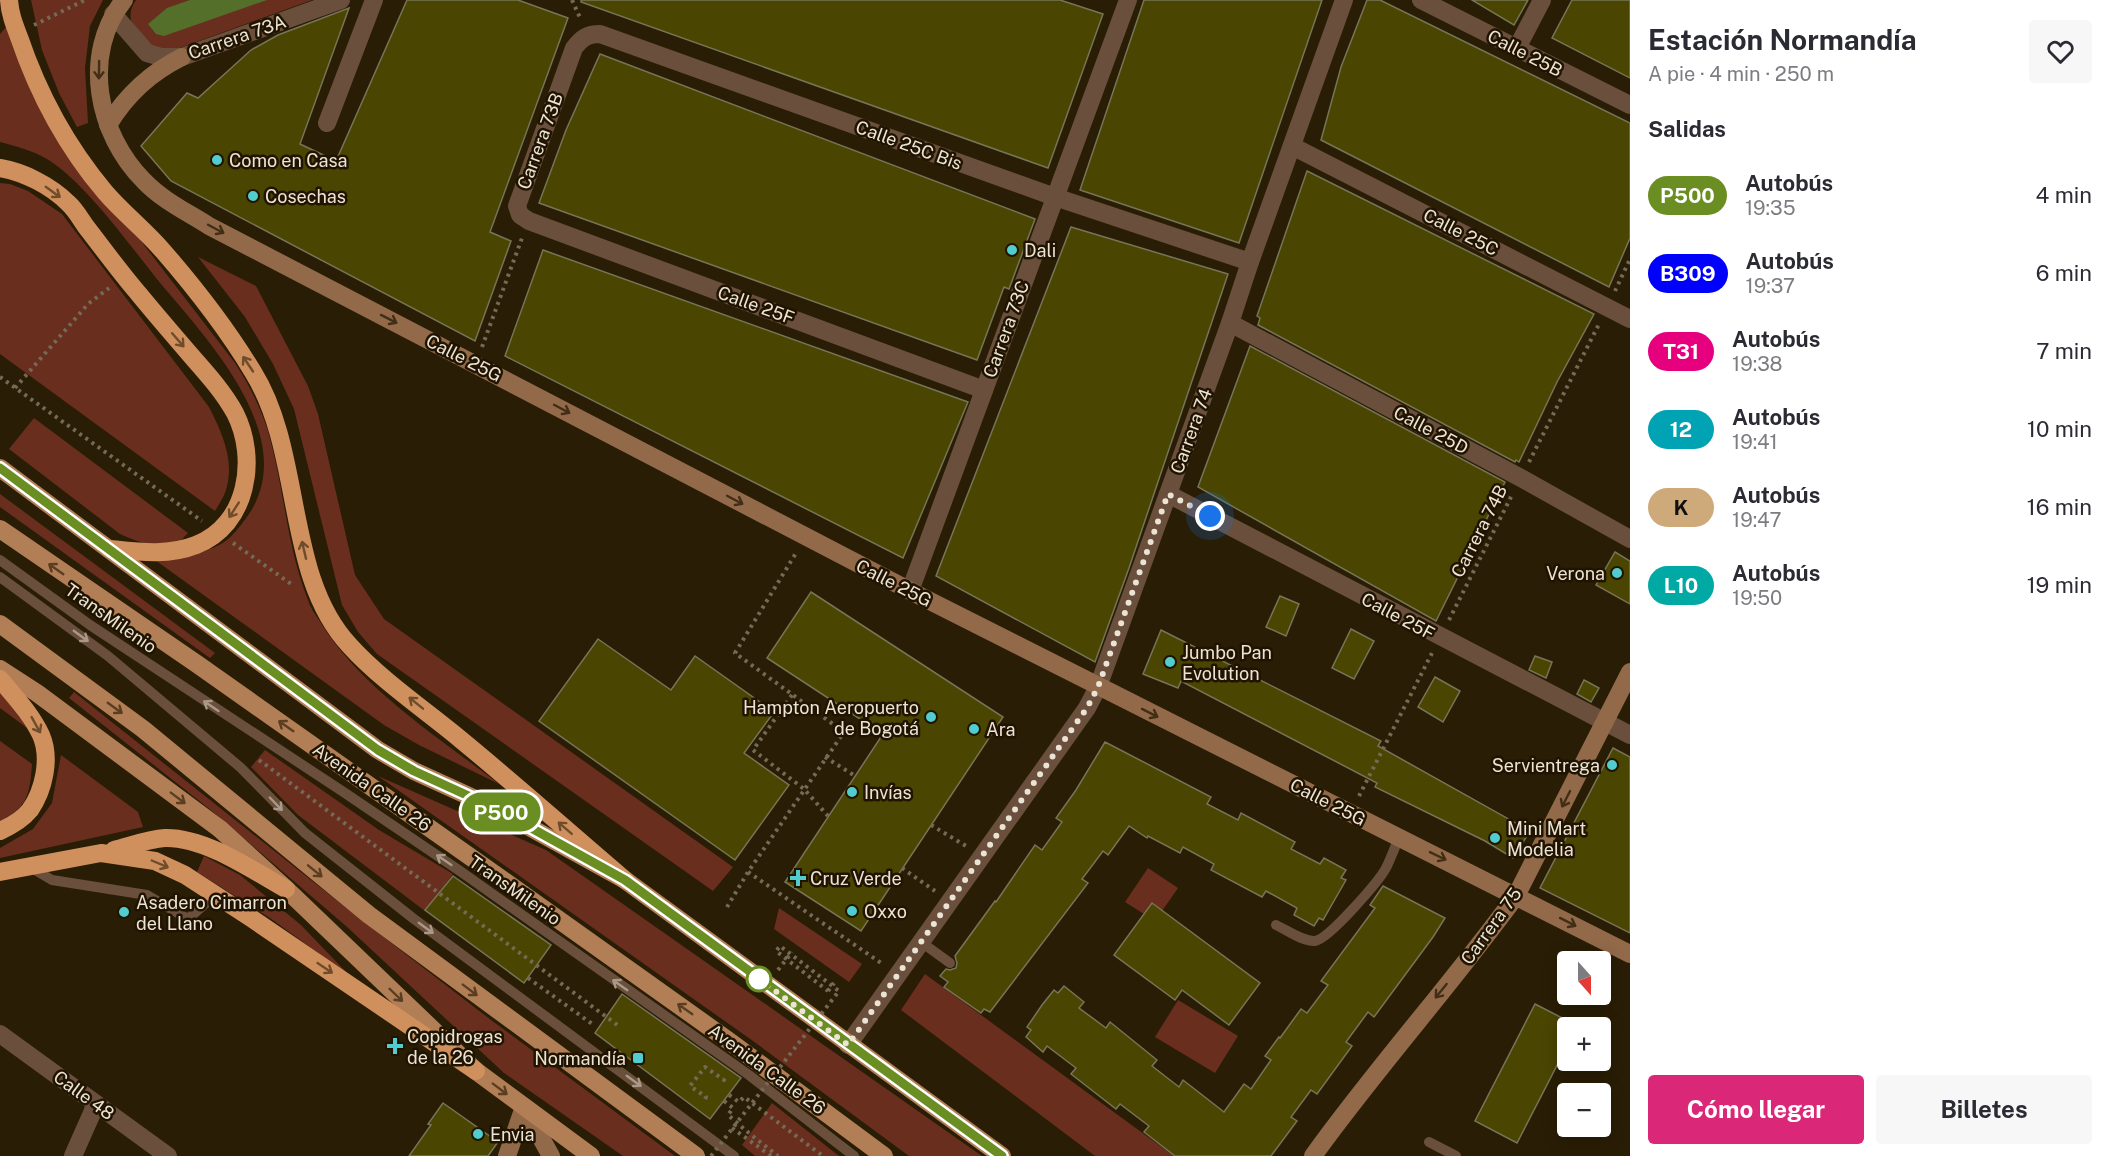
<!DOCTYPE html>
<html lang="es">
<head>
<meta charset="utf-8">
<style>
  :root { --surface:#fff; --page:#f7f7f7; --text:#2b2b33; --muted:#7c7c81; --accent:#db2777 }
  body { margin:0; font-family:"Public Sans",sans-serif; background:var(--page); color:var(--text); height:100vh; display:flex; flex-direction:column; font-size:22px; white-space:nowrap }
  * { box-sizing:border-box; margin:0 }
  p { font-size:20px; color:var(--muted) }
  .icon { flex:none; width:33px; height:33px; fill:none; stroke:currentColor; stroke-width:2; stroke-linecap:round; stroke-linejoin:round }
  .map { position:relative; flex:1; overflow:hidden }
  .side { display:flex; flex-direction:column; background:var(--surface); width:480px }
  .side>* { flex:none }
  .badge { padding:0 12px; border-radius:20px; font-size:21px; line-height:39px }
  .needle { width:39px; rotate:159deg }
  .buttons { position:absolute; left:1557px; top:951px; display:grid; gap:12px }
  .buttons a { display:grid; place-items:center; width:54px; height:54px; border-radius:6px; background:var(--surface); box-shadow:0 3px 15px #0003; font-size:30px }
  .you { position:absolute; width:30px; height:30px; margin:-15px; border:4px solid #fff; border-radius:50%; background:#1a73e8; box-shadow:0 0 0 9px #1a73e833 }
  .map>.badge { position:absolute; translate:-50% -50%; box-shadow:0 0 0 3px #fff }
  h2 { padding:0 18px; font-size:22px; line-height:54px }
  .round { display:grid; place-items:center; flex:none; width:63px; height:63px; border-radius:6px; background:var(--page) }
  .headline { display:flex; align-items:center; justify-content:space-between; height:102px; padding:0 18px }
  h1 { font-size:28px; font-weight:700; line-height:45px }
  .cta { display:flex; gap:12px; margin-top:auto; padding:12px 18px }
  .cta a { flex:1; height:69px; border-radius:6px; background:var(--accent); color:#fff; font-size:24px; font-weight:700; line-height:69px; text-align:center }
  .cta a+a { background:var(--page); color:var(--text) }
  ul { padding:0; list-style:none }
  li { display:flex; align-items:center; gap:18px; height:78px; padding:0 18px }
  li div { flex:1 }
  li b { display:block; font-size:22px }
  li em { font-style:normal }
  li .badge { min-width:66px; font-weight:700; text-align:center }
  main { display:flex; flex:1; min-height:0 }
  .map>svg:first-child { display:block }
</style>
</head>
<body>
<main>
<div class="map">
<svg width="1630" height="1156" viewBox="0 0 1630 1156">
  <rect width="100%" height="100%" fill="#291d05"/>
  <g fill="#692e1e">
    <path d="M31 0H103L90 26 85 68 88 123 77 127 59 93 42 50Z"/>
    <path d="M136 0H312L166 53C145 47 119 23 136 0Z"/>
    <path d="M7 26 60 136 235 363C248 383 259 404 267 428 284 484 286 545 308 600 310 607 315 614 319 620 360 688 437 736 499 784L419 745 384 725 155 560C177 557 201 555 221 544 233 537 241 525 249 514 300 437 208 340 161 284 131 247 86 183 47 159 34 151 15 146 0 142V34Z"/>
    <path d="M0 183 10 184 28 191 62 214 209 407C222 433 235 460 226 490 224 497 219 504 215 511L0 354Z"/>
    <path d="M198 257 256 286 308 386 318 414 355 575 384 619 733 867 713 891 377 654 358 632 342 605 294 409 273 364 245 317Z"/>
    <path d="M34 418 188 533C185 536 181 541 177 543 161 551 135 541 120 534L9 449Z"/>
    <path d="M0 494 215 653 210 658 0 507Z"/>
    <path d="M0 692 18 713 27 728 0 708Z"/>
    <path d="M74 692 355 915 491 1020 675 1156H623L504 1073 346 926 212 811 69 698Z"/>
    <path d="M0 741 32 764C30 792 28 808 0 821Z"/>
    <path d="M265 750 379 830 453 874 425 911 298 815 251 767Z"/>
    <path d="M61 755 138 812 143 827 0 858V848L33 829 52 803Z"/>
    <path d="M378 776 546 850 982 1156H909L753 1041Z"/>
    <path d="M204 856 240 875 301 925 350 976 270 918 197 872Z"/>
    <path d="M1148 868 1178 888 1162 911 1152 904 1144 914 1125 902Z"/>
    <path d="M779 908 862 964 849 982 774 929Z"/>
    <path d="M925 974 1174 1156H1095L901 1010Z"/>
    <path d="M1178 1000 1238 1036 1215 1073 1155 1037Z"/>
    <path d="M772 1103 839 1156H755L742 1145Z"/>
  </g>
  <path fill="#546f2a" d="M190 0H267L164 36 156 34 148 24 167 8Z"/>
  <g fill="#4a4500" stroke="#777558" stroke-width="1.5">
    <path d="M407 0H518L568 18 490 232 511 241 475 341 171 181 141 146 187 93 198 98 251 50 278 35 349 8 300 144 336 161Z"/>
    <path d="M581 0H1060L1103 14 1048 168 581 2Z"/>
    <path d="M1144 0H1322L1239 243 1080 190Z"/>
    <path d="M1367 0H1380L1630 123V238L1609 287 1321 140 1341 67Z"/>
    <path d="M1472 0H1528L1514 25Z"/>
    <path d="M1572 0H1630V78L1552 38Z"/>
    <path d="M600 54 1035 219 1009 289 1004 287 977 360 539 203 566 130Z"/>
    <path d="M1307 171 1594 314 1557 382 1519 462 1516 460 1515 462 1258 325 1260 318 1257 316Z"/>
    <path d="M1071 227 1228 274 1129 568 1095 662 936 576Z"/>
    <path d="M543 250 968 402 903 558 505 356Z"/>
    <path d="M1250 346 1505 482 1436 621 1198 487Z"/>
    <path d="M1615 552 1630 561V604L1596 585Z"/>
    <path d="M811 592 1003 717 861 931 785 882 883 734 767 658Z"/>
    <path d="M1280 596 1299 604 1286 636 1266 627Z"/>
    <path d="M1351 629 1374 641 1354 679 1332 668Z"/>
    <path d="M1161 630 1381 741 1378 746 1530 831 1513 858 1485 841 1375 787 1377 783 1181 681 1178 688 1143 674Z"/>
    <path d="M598 639 671 690 695 656 774 712 744 753 789 785 735 860 539 721Z"/>
    <path d="M1535 656 1552 662 1546 678 1529 670Z"/>
    <path d="M1435 677 1460 691 1443 722 1418 707Z"/>
    <path d="M1584 680 1599 688 1591 702 1577 694Z"/>
    <path d="M1105 742 1211 797 1207 804 1238 820 1241 813 1295 842 1291 849 1320 864 1324 858 1346 870 1341 878 1346 880 1323 920 1319 918 1314 926 1294 915 1297 908 1266 891 1262 897 1211 870 1214 864 1183 847 1180 853 1148 836 1147 838 1129 826 1108 855 1103 851 1082 879 1088 883 990 1012 984 1009 981 1013 944 987 948 982 940 976 946 969 950 970 956 968 957 963 955 956 995 901 996 902 1035 845 1042 850 1062 822 1056 818 1076 790Z"/>
    <path d="M1613 748 1630 757V933L1540 888Z"/>
    <path d="M453 876 551 945 524 983 425 910Z"/>
    <path d="M1383 886 1445 918 1433 937 1374 1017 1368 1012 1346 1042 1352 1046 1317 1094 1311 1090 1291 1117 1297 1121 1271 1156H1175L1144 1132 1149 1126 1120 1104 1116 1109 1071 1074 1076 1068 1047 1046 1043 1052 1026 1037 1031 1030 1027 1027 1042 1005 1054 990 1058 993 1064 986 1084 1002 1079 1008 1106 1028 1110 1022 1157 1060 1152 1066 1179 1087 1183 1080 1224 1112 1244 1084 1251 1089 1271 1060 1265 1056 1279 1037 1280 1038 1301 1009 1307 1013 1328 985 1321 981 1375 908 1370 905Z"/>
    <path d="M1152 903 1260 983 1229 1025 1182 990 1175 1000 1114 955Z"/>
    <path d="M622 994 741 1078 710 1119 595 1033Z"/>
    <path d="M1535 1004 1568 1021V1044L1517 1143 1475 1121Z"/>
    <path d="M443 1103 498 1142 488 1156H409L431 1125 428 1124Z"/>
  </g>
  <g fill="none" stroke-linecap="round" stroke-linejoin="round">
    <g stroke="#746a55" stroke-width="4" stroke-dasharray="3 4.5" stroke-linecap="butt">
      <path d="M572 0 581 20"/>
      <path d="M34 25 85 0"/>
      <path d="M1615 291 1630 259"/>
      <path d="M482 347 522 238"/>
      <path d="M0 377 202 521"/>
      <path d="M15 388 88 304 109 288"/>
      <path d="M1529 462 1599 324"/>
      <path d="M233 543 294 586"/>
      <path d="M1449 620 1513 493"/>
      <path d="M792 695 753 750 804 789 828 816"/>
      <path d="M825 757 855 776"/>
      <path d="M259 760 620 1027"/>
      <path d="M1359 796 1432 653"/>
      <path d="M931 825 966 846"/>
      <path d="M902 868 935 891"/>
      <path d="M748 872 884 965"/>
      <path d="M727 907 748 872 844 732 735 653 796 553"/>
      <path d="M778 970 792 952"/>
      <path d="M528 978 595 1026"/>
      <path d="M828 991 834 983"/>
      <path d="M729 1095 739 1102 744 1097 823 1156"/>
      <path d="M705 1099 706 1097 690 1086 705 1067 724 1080 725 1078"/>
      <path d="M724 1101 733 1108 728 1115 750 1134 778 1156"/>
      <path d="M732 1128 771 1156"/>
    </g>
    <g stroke="#694f3c" stroke-width="10">
      <path d="M0 560 90 625 345 793 460 871 749 1075 854 1156"/>
      <path d="M0 577 108 656 240 767 305 833 414 919 734 1156"/>
      <path d="M30 867 52 880 147 895 188 919 215 895"/>
      <path d="M1276 925C1287 930 1303 942 1315 941 1329 939 1379 881 1386 868 1391 858 1395 847 1399 837"/>
      <path d="M921 942 950 963"/>
      <path d="M1429 1142 1456 1156"/>
    </g>
    <g stroke="#694f3c" stroke-width="18">
      <path d="M1421 0 1630 105"/>
      <path d="M113 14 147 53 161 57H182L341 0"/>
      <path d="M1517 48 1542 0"/>
      <path d="M327 123 374 0"/>
      <path d="M1292 146 1630 319"/>
      <path d="M1230 323 1521 478 1630 539"/>
      <path d="M984 390 529 221 520 215 517 206 574 48C582 38 587 34 600 34L1055 197 1250 262"/>
      <path d="M1168 494 1630 735"/>
      <path d="M910 591 1128 0"/>
      <path d="M0 1034 168 1156"/>
      <path d="M848 1045 1087 708 1098 687 1230 323 1250 262 1344 0"/>
      <path d="M73 1156 96 1104"/>
    </g>
    <g stroke="#926a4a" stroke-width="18">
      <path d="M124 0C81 54 97 134 144 181 162 200 187 212 209 226L924 598 1630 954"/>
      <path d="M108 125C127 94 150 73 182 57"/>
      <path d="M524 1107 551 1156"/>
      <path d="M507 1156 524 1107"/>
      <path d="M1313 1156C1377 1067 1451 985 1516 896L1630 672"/>
    </g>
    <g stroke="#b27e55" stroke-width="18">
      <path d="M0 468 378 750 414 771 495 808 625 880 1002 1156"/>
      <path d="M0 529 197 664 479 863 729 1041 884 1156"/>
      <path d="M0 624 143 729 369 915 696 1156"/>
      <path d="M0 669 37 693 220 829 286 889 476 1071 591 1156"/>
    </g>
    <g stroke="#d0905e" stroke-width="18">
      <path d="M9 0C10 14 14 24 19 37 38 93 67 147 105 192 123 213 145 230 163 251 196 289 227 329 253 372 304 454 284 576 350 646 381 680 425 710 460 739 516 785 570 833 625 880"/>
      <path d="M0 168C24 172 51 186 68 203 76 210 81 220 87 228 104 250 120 272 138 293 156 315 175 337 194 359 209 376 224 393 235 413 258 458 248 525 196 545 168 556 139 552 110 549"/>
      <path d="M0 679C15 697 31 714 41 735 51 758 44 790 30 810 22 820 11 826 0 831"/>
      <path d="M114 850C130 846 148 839 165 838 205 837 252 870 286 889"/>
      <path d="M0 872 101 853 155 861 185 875 251 918 476 1071"/>
    </g>
    <path stroke="#746a55" stroke-width="4" stroke-dasharray="3 4.5" stroke-linecap="butt" d="M711 1156 839 991 780 946 776 951 828 991"/>
  </g>
  <defs><path id="oneway-shaft" d="M-6 0H5M1.5-3L5.5 0L1.5 3" fill="none" stroke-width="1.6" stroke-linecap="round" stroke-linejoin="round" transform="scale(1.5)"/></defs>
  <g stroke="#422e16">
    <use href="#oneway-shaft" transform="translate(99 70) rotate(91)"/>
    <use href="#oneway-shaft" transform="translate(216 229) rotate(28)"/>
    <use href="#oneway-shaft" transform="translate(389 319) rotate(27)"/>
    <use href="#oneway-shaft" transform="translate(562 409) rotate(28)"/>
    <use href="#oneway-shaft" transform="translate(735 500) rotate(28)"/>
    <use href="#oneway-shaft" transform="translate(1150 713) rotate(27)"/>
    <use href="#oneway-shaft" transform="translate(1566 799) rotate(117)"/>
    <use href="#oneway-shaft" transform="translate(1438 856) rotate(26)"/>
    <use href="#oneway-shaft" transform="translate(1568 922) rotate(27)"/>
    <use href="#oneway-shaft" transform="translate(1441 991) rotate(129)"/>
  </g>
  <g stroke="#6f4c2a">
    <use href="#oneway-shaft" transform="translate(53 192) rotate(36)"/>
    <use href="#oneway-shaft" transform="translate(178 340) rotate(49)"/>
    <use href="#oneway-shaft" transform="translate(248 364) rotate(-124)"/>
    <use href="#oneway-shaft" transform="translate(234 510) rotate(123)"/>
    <use href="#oneway-shaft" transform="translate(304 550) rotate(-103)"/>
    <use href="#oneway-shaft" transform="translate(416 703) rotate(-141)"/>
    <use href="#oneway-shaft" transform="translate(36 725) rotate(61)"/>
    <use href="#oneway-shaft" transform="translate(565 828) rotate(-139)"/>
    <use href="#oneway-shaft" transform="translate(160 864) rotate(23)"/>
    <use href="#oneway-shaft" transform="translate(325 968) rotate(34)"/>
  </g>
  <g stroke="#5a3e22">
    <use href="#oneway-shaft" transform="translate(56 569) rotate(-145)"/>
    <use href="#oneway-shaft" transform="translate(115 708) rotate(36)"/>
    <use href="#oneway-shaft" transform="translate(286 726) rotate(-145)"/>
    <use href="#oneway-shaft" transform="translate(178 798) rotate(37)"/>
    <use href="#oneway-shaft" transform="translate(315 871) rotate(39)"/>
    <use href="#oneway-shaft" transform="translate(470 990) rotate(37)"/>
    <use href="#oneway-shaft" transform="translate(396 995) rotate(44)"/>
    <use href="#oneway-shaft" transform="translate(685 1009) rotate(-145)"/>
    <use href="#oneway-shaft" transform="translate(500 1089) rotate(37)"/>
  </g>
  <g stroke="#a98">
    <use href="#oneway-shaft" transform="translate(81 636) rotate(36)"/>
    <use href="#oneway-shaft" transform="translate(211 706) rotate(-146)"/>
    <use href="#oneway-shaft" transform="translate(276 804) rotate(46)"/>
    <use href="#oneway-shaft" transform="translate(444 860) rotate(-146)"/>
    <use href="#oneway-shaft" transform="translate(426 928) rotate(36)"/>
    <use href="#oneway-shaft" transform="translate(620 985) rotate(-145)"/>
    <use href="#oneway-shaft" transform="translate(634 1081) rotate(36)"/>
  </g>
  <g fill="none" stroke-linecap="round" stroke-linejoin="round">
    <defs>
      <path id="line" d="M0 468 378 750 414 771 495 808 625 880 1002 1156"/>
    </defs>
    <use href="#line" stroke="#fff" stroke-width="14"/>
    <use href="#line" stroke="#6b8e23" stroke-width="9"/>
    <path stroke="#ebe3d4" stroke-width="6" stroke-dasharray="0 10.8" d="M759 979 848 1045 1087 708 1098 687 1168 494 1210 516"/>
  </g>
  <g fill="#52cdcf" stroke="#201400" stroke-width="2">
    <circle cx="217" cy="160" r="6"/>
    <circle cx="253" cy="196" r="6"/>
    <circle cx="1012" cy="250" r="6"/>
    <circle cx="1617" cy="573" r="6"/>
    <circle cx="1170" cy="662" r="6"/>
    <circle cx="931" cy="717" r="6"/>
    <circle cx="974" cy="729" r="6"/>
    <circle cx="1612" cy="765" r="6"/>
    <circle cx="852" cy="792" r="6"/>
    <circle cx="1495" cy="838" r="6"/>
    <path d="M795 869h6v6h6v6h-6v6h-6v-6h-6v-6h6z"/>
    <circle cx="852" cy="911" r="6"/>
    <circle cx="124" cy="912" r="6"/>
    <path d="M392 1037h6v6h6v6h-6v6h-6v-6h-6v-6h6z"/>
    <rect x="632" y="1052" width="12" height="12" rx="3"/>
    <circle cx="478" cy="1134" r="6"/>
  </g>
  <circle fill="#fff" stroke="#6b8e23" stroke-width="3" cx="759" cy="979" r="12"/>
  <g text-anchor="middle" dominant-baseline="central" stroke-width="5" stroke-linejoin="round" paint-order="stroke">
    <g font-size="18" fill="#ebe3d4" stroke="#201400">
      <text transform="translate(237 37) rotate(-19)">Carrera 73A</text>
      <text transform="translate(1525 53) rotate(27)">Calle 25B</text>
      <text transform="translate(540 141) rotate(-70)">Carrera 73B</text>
      <text transform="translate(909 145) rotate(20)">Calle 25C Bis</text>
      <text transform="translate(1461 232) rotate(27)">Calle 25C</text>
      <text transform="translate(756 305) rotate(20)">Calle 25F</text>
      <text transform="translate(1006 329) rotate(-70)">Carrera 73C</text>
      <text transform="translate(464 358) rotate(27)">Calle 25G</text>
      <text transform="translate(1431 430) rotate(28)">Calle 25D</text>
      <text transform="translate(1191 431) rotate(-70)">Carrera 74</text>
      <text transform="translate(1479 531) rotate(-63)">Carrera 74B</text>
      <text transform="translate(894 583) rotate(27)">Calle 25G</text>
      <text transform="translate(1398 616) rotate(28)">Calle 25F</text>
      <text transform="translate(111 618) rotate(35)">TransMilenio</text>
      <text transform="translate(372 787) rotate(35)">Avenida Calle 26</text>
      <text transform="translate(1328 802) rotate(27)">Calle 25G</text>
      <text transform="translate(515 890) rotate(35)">TransMilenio</text>
      <text transform="translate(1491 926) rotate(-54)">Carrera 75</text>
      <text transform="translate(767 1069) rotate(36)">Avenida Calle 26</text>
      <text transform="translate(84 1095) rotate(36)">Calle 48</text>
    </g>
    <g font-size="18" fill="#ebe3d4" stroke="#201400" text-anchor="start">
      <text x="229" y="160">Como en Casa</text>
      <text x="265" y="196">Cosechas</text>
      <text x="1024" y="250">Dali</text>
      <text x="1605" y="573" text-anchor="end">Verona</text>
      <text x="1182" y="652">Jumbo Pan<tspan x="1182" dy="21">Evolution</tspan></text>
      <text x="919" y="707" text-anchor="end">Hampton Aeropuerto<tspan x="919" dy="21">de Bogotá</tspan></text>
      <text x="986" y="729">Ara</text>
      <text x="1600" y="765" text-anchor="end">Servientrega</text>
      <text x="864" y="792">Invías</text>
      <text x="1507" y="828">Mini Mart<tspan x="1507" dy="21">Modelia</tspan></text>
      <text x="810" y="878">Cruz Verde</text>
      <text x="136" y="902">Asadero Cimarron<tspan x="136" dy="21">del Llano</tspan></text>
      <text x="864" y="911">Oxxo</text>
      <text x="407" y="1036">Copidrogas<tspan x="407" dy="21">de la 26</tspan></text>
      <text x="626" y="1058" text-anchor="end">Normandía</text>
      <text x="490" y="1134">Envia</text>
    </g>
  </g>
</svg>
<div class="buttons">
<a><svg class="needle" viewBox="-14 -14 28 28"><path d="M0-13l5 13h-10z" fill="#e53935"/><path d="M0 13l5-13h-10z" fill="#7c7c81"/></svg></a>
<a>+</a>
<a>−</a>
</div>
<div class="you" style="left:1210px;top:516px"></div>
<b class="badge" style="left:501px;top:812px;background:#6b8e23;color:#fff">P500</b>
</div>
<section class="side">
<div class="headline"><div><h1>Estación Normandía</h1><p>A pie · 4 min · 250 m</p></div><a class="round"><svg class="icon" aria-label="heart" viewBox="0 0 24 24"><path d="M12 20l-8-8c-3-5 5-10 8-4 3-6 11-1 8 4z"/></svg></a></div>
<h2>Salidas</h2>
<ul>
<li><span class="badge" style="background:#6b8e23;color:#fff">P500</span><div><b>Autobús</b><p>19:35</p></div><em>4 min</em></li>
<li><span class="badge" style="background:#00f;color:#fff">B309</span><div><b>Autobús</b><p>19:37</p></div><em>6 min</em></li>
<li><span class="badge" style="background:#e6007e;color:#fff">T31</span><div><b>Autobús</b><p>19:38</p></div><em>7 min</em></li>
<li><span class="badge" style="background:#00a3b4;color:#fff">12</span><div><b>Autobús</b><p>19:41</p></div><em>10 min</em></li>
<li><span class="badge" style="background:#ceaa7a;color:#111">K</span><div><b>Autobús</b><p>19:47</p></div><em>16 min</em></li>
<li><span class="badge" style="background:#00a9a4;color:#fff">L10</span><div><b>Autobús</b><p>19:50</p></div><em>19 min</em></li>
</ul>
<div class="cta"><a>Cómo llegar</a><a>Billetes</a></div>
</section>
</main>
</body>
</html>
